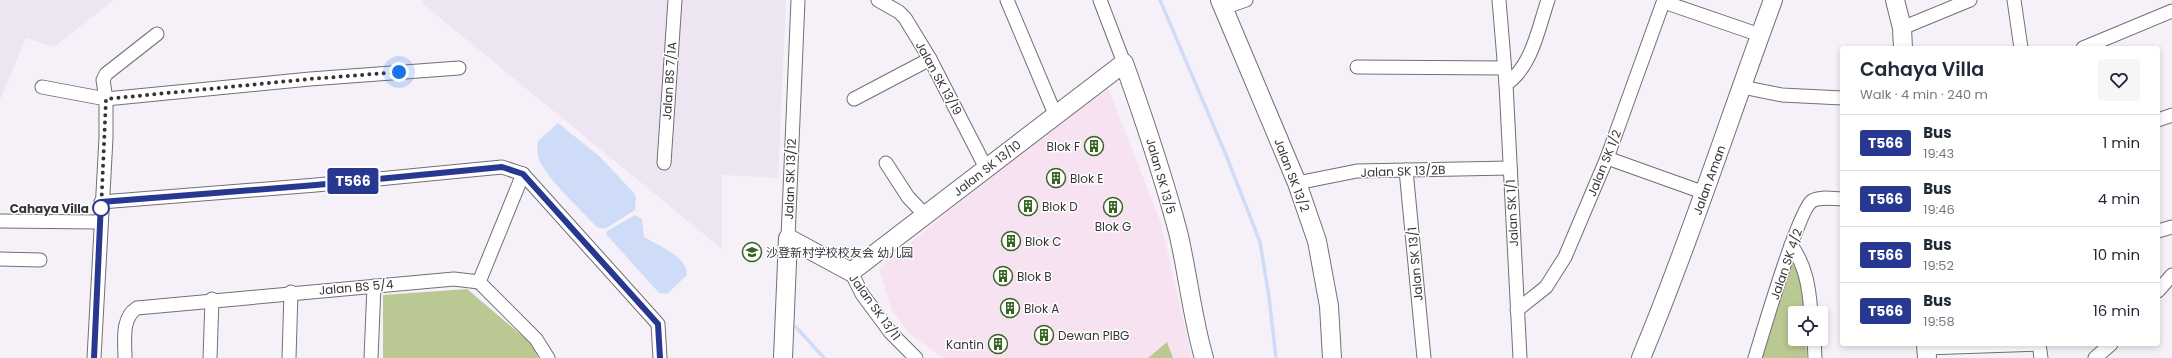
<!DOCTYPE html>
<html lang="en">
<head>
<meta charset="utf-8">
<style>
  :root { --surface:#fff; --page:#f6f6f7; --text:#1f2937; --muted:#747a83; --line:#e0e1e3 }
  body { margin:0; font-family:Poppins,"Noto Sans SC",sans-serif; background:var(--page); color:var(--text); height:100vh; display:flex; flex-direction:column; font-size:15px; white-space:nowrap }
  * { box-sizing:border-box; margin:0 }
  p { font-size:13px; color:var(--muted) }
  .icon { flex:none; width:22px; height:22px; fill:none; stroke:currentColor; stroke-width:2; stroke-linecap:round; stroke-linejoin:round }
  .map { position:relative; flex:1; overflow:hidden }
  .panel { position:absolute; left:1840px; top:46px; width:320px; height:300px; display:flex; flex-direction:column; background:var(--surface); border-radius:4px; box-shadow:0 2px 6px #0003 }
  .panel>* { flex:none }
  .badge { padding:0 8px; border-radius:3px; font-size:14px; line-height:26px }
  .tools { position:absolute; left:1788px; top:306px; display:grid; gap:8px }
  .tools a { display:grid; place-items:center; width:40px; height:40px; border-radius:4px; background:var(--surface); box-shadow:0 2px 6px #0003; font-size:20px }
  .you { position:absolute; width:20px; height:20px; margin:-10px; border:3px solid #fff; border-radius:50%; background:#1a73e8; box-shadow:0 0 0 6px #1a73e833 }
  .map>.badge { position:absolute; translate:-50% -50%; box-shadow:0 0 0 2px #fff }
  .round { display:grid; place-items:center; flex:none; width:42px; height:42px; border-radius:4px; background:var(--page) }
  .overview { display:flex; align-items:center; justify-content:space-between; height:68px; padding:0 20px }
  h1 { font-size:19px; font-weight:600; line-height:30px }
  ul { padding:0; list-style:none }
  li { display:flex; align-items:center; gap:12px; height:56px; padding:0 20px; border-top:1px solid var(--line) }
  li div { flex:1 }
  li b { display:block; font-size:15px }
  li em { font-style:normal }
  li .badge { min-width:44px; font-weight:700; text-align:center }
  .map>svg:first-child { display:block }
</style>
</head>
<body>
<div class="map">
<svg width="2172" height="358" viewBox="0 0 2172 358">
  <rect width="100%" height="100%" fill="#f6f1f8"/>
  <g fill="#eee5f2">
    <path d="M0 0H114L54 47 26 38 0 100Z"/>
    <path d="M423 0H786L778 178 722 175V249L423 4Z"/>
  </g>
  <path fill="#f7e2f1" d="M1108 88 1161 223 1192 358H943L910 334 892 311 879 269 1055 123Z"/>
  <g fill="#bac893">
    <path d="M1796 260 1800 266 1805 313H1795V339H1806L1807 358H1759L1791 263Z"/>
    <path d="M467 289 533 345 538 358H383V295Z"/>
    <path d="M1167 342 1173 358H1148Z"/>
  </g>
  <g fill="#cfdcf8">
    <path d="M558 123 599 156 634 193 636 198 635 210 605 229 597 227C581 210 551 183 540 162 537 156 537 148 538 141Z"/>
    <path d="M635 215 642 219 644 237C657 245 688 257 687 275L667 294 659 293 606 234 607 231Z"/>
  </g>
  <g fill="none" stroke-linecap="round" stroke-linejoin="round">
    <g stroke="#cfdcf8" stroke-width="3.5">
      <path d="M1160 0 1226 155 1260 242 1269 297 1276 358"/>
      <path d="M796 327 824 358"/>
    </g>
    <defs>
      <g id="street">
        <path d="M878 0 899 12 905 18 930 59 986 168"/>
        <path d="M1007 0 1055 114"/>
        <path d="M1100 0 1124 63"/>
        <path d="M1499 0 1506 84 1520 358"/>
        <path d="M2014 0 2021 48"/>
        <path d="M1664 2 1760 35"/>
        <path d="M1223 8 1246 0"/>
        <path d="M1902 28 1970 0"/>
        <path d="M2083 48 2172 11"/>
        <path d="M1357 67 1504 68"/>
        <path d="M1506 84C1532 67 1538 29 1548 0"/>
        <path d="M42 87 106 99 310 79 459 68"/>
        <path d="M1742 87 1782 95 1842 98"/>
        <path d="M854 99 930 59"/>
        <path d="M2158 120 2172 115"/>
        <path d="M1607 158 1705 193"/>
        <path d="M664 163 675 0"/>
        <path d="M886 163 908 197 926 216"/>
        <path d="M1406 170 1424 358"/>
        <path d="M1297 183 1357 171 1510 168"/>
        <path d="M101 202 316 185 502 167 523 174 658 324 660 358"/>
        <path d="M0 221 100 222"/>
        <path d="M2158 231 2172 227"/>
        <path d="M788 238 798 0"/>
        <path d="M1791 245C1806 266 1809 287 1811 313"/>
        <path d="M0 259 40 260"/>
        <path d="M851 272 862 294 891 333 916 358"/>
        <path d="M479 282 523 174"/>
        <path d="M2158 291 2172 275"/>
        <path d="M1517 310 1546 287 1565 257 1607 158 1664 0"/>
        <path d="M1814 339 1815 358"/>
        <path d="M2039 344 2041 358"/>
        <path d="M1926 348 2039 344"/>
        <path d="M94 358 106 138V99L103 80 106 74 157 34"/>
        <path d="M125 358C125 341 121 318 137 308L454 279 479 282 536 339 548 358"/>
        <path d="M210 358 212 299"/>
        <path d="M289 358 291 292"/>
        <path d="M371 358 374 286"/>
        <path d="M1755 358C1762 335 1799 209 1812 201 1820 196 1833 199 1842 199"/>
        <path d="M2095 358 2111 344"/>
      </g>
      <g id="secondary">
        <path d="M1220 0 1297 183 1317 241 1329 306 1332 358"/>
        <path d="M1895 0 1902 28 1903 48"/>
        <path d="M1926 344 1927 358"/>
        <path d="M783 358 788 238 851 272 1124 63C1144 119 1163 175 1178 232 1188 274 1192 317 1204 358"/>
        <path d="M1641 358C1690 240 1729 119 1773 0"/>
      </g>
    </defs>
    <use href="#street" stroke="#736f75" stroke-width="15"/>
    <use href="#secondary" stroke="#736f75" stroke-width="20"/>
    <use href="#street" stroke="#fff" stroke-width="13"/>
    <use href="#secondary" stroke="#fff" stroke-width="18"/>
  </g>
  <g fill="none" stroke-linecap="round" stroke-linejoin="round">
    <defs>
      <path id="line" d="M94 358 101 202 316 185 502 167 523 174 658 324 660 358"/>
    </defs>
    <use href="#line" stroke="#fff" stroke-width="9"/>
    <use href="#line" stroke="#283890" stroke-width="6"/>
    <path stroke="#363437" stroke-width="4" stroke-dasharray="0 7.2" d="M101 208V212L106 99 310 79 399 72"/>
  </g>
  <defs>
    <symbol id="building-ring" viewBox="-11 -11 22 22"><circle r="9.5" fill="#fff" stroke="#386422" stroke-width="1.5"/><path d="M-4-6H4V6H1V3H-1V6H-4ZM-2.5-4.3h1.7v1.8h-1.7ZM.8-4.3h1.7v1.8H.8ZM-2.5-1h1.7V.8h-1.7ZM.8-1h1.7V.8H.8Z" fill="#386422"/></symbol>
    <symbol id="school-ring" viewBox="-11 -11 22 22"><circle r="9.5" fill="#fff" stroke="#386422" stroke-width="1.5"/><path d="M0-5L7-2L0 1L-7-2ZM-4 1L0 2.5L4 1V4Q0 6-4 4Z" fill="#386422"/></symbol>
  </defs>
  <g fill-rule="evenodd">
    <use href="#building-ring" x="1083" y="135" width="22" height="22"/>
    <use href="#building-ring" x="1045" y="167" width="22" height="22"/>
    <use href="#building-ring" x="1017" y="195" width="22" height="22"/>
    <use href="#building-ring" x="1102" y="196" width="22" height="22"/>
    <use href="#building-ring" x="1000" y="230" width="22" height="22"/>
    <use href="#school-ring" x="741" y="241" width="22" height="22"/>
    <use href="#building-ring" x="992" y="265" width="22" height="22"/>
    <use href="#building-ring" x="999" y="297" width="22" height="22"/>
    <use href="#building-ring" x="1033" y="324" width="22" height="22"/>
    <use href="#building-ring" x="987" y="333" width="22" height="22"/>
  </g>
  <circle fill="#fff" stroke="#283890" stroke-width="2" cx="101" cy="208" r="8"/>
  <g text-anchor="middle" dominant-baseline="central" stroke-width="3" stroke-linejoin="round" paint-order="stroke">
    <g font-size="12" fill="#363437" stroke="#fff">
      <text transform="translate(939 78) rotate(61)">Jalan SK 13/19</text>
      <text transform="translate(669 81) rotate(-86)">Jalan BS 7/1A</text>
      <text transform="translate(1604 163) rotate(-68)">Jalan SK 1/2</text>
      <text transform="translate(987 168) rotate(-38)">Jalan SK 13/10</text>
      <text transform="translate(1403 171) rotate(-2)">Jalan SK 13/2B</text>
      <text transform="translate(1292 175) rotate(69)">Jalan SK 13/2</text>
      <text transform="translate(1161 176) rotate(74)">Jalan SK 13/5</text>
      <text transform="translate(790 179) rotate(-88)">Jalan SK 13/12</text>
      <text transform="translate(1709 180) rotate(-70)">Jalan Aman</text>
      <text transform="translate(1512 213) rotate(-93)">Jalan SK 1/1</text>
      <text transform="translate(1415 264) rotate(-95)">Jalan SK 13/1</text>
      <text transform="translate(1786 264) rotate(-71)">Jalan SK 4/2</text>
      <text transform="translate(356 287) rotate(-5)">Jalan BS 5/4</text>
      <text transform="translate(875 307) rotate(54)">Jalan SK 13/11</text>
    </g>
    <g font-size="12" fill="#363437" stroke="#fff" text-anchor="start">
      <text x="1080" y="146" text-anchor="end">Blok F</text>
      <text x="1070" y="178">Blok E</text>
      <text x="1042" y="206">Blok D</text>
      <text x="1113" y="226" text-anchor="middle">Blok G</text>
      <text x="1025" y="241">Blok C</text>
      <text x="766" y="252">沙登新村学校校友会 幼儿园</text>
      <text x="1017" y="276">Blok B</text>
      <text x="1024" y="308">Blok A</text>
      <text x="1058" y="335">Dewan PIBG</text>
      <text x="984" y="344" text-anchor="end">Kantin</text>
    </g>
    <g font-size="12" font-weight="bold" fill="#363437" stroke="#fff" text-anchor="end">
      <text x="89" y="208">Cahaya Villa</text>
    </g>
  </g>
</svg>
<div class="tools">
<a><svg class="icon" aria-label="locate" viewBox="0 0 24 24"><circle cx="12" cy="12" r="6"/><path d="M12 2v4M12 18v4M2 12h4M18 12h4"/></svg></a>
</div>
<div class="you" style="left:399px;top:72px"></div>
<b class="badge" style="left:353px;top:181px;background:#283890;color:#fff">T566</b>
<section class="panel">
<div class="overview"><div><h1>Cahaya Villa</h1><p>Walk · 4 min · 240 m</p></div><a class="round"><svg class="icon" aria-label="heart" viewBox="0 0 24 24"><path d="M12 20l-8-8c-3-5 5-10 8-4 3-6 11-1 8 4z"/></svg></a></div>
<ul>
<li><span class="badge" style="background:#283890;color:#fff">T566</span><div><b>Bus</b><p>19:43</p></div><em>1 min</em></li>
<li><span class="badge" style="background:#283890;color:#fff">T566</span><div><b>Bus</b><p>19:46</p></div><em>4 min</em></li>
<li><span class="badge" style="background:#283890;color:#fff">T566</span><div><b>Bus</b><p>19:52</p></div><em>10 min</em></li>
<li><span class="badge" style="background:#283890;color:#fff">T566</span><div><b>Bus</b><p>19:58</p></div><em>16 min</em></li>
</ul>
</section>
</div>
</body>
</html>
